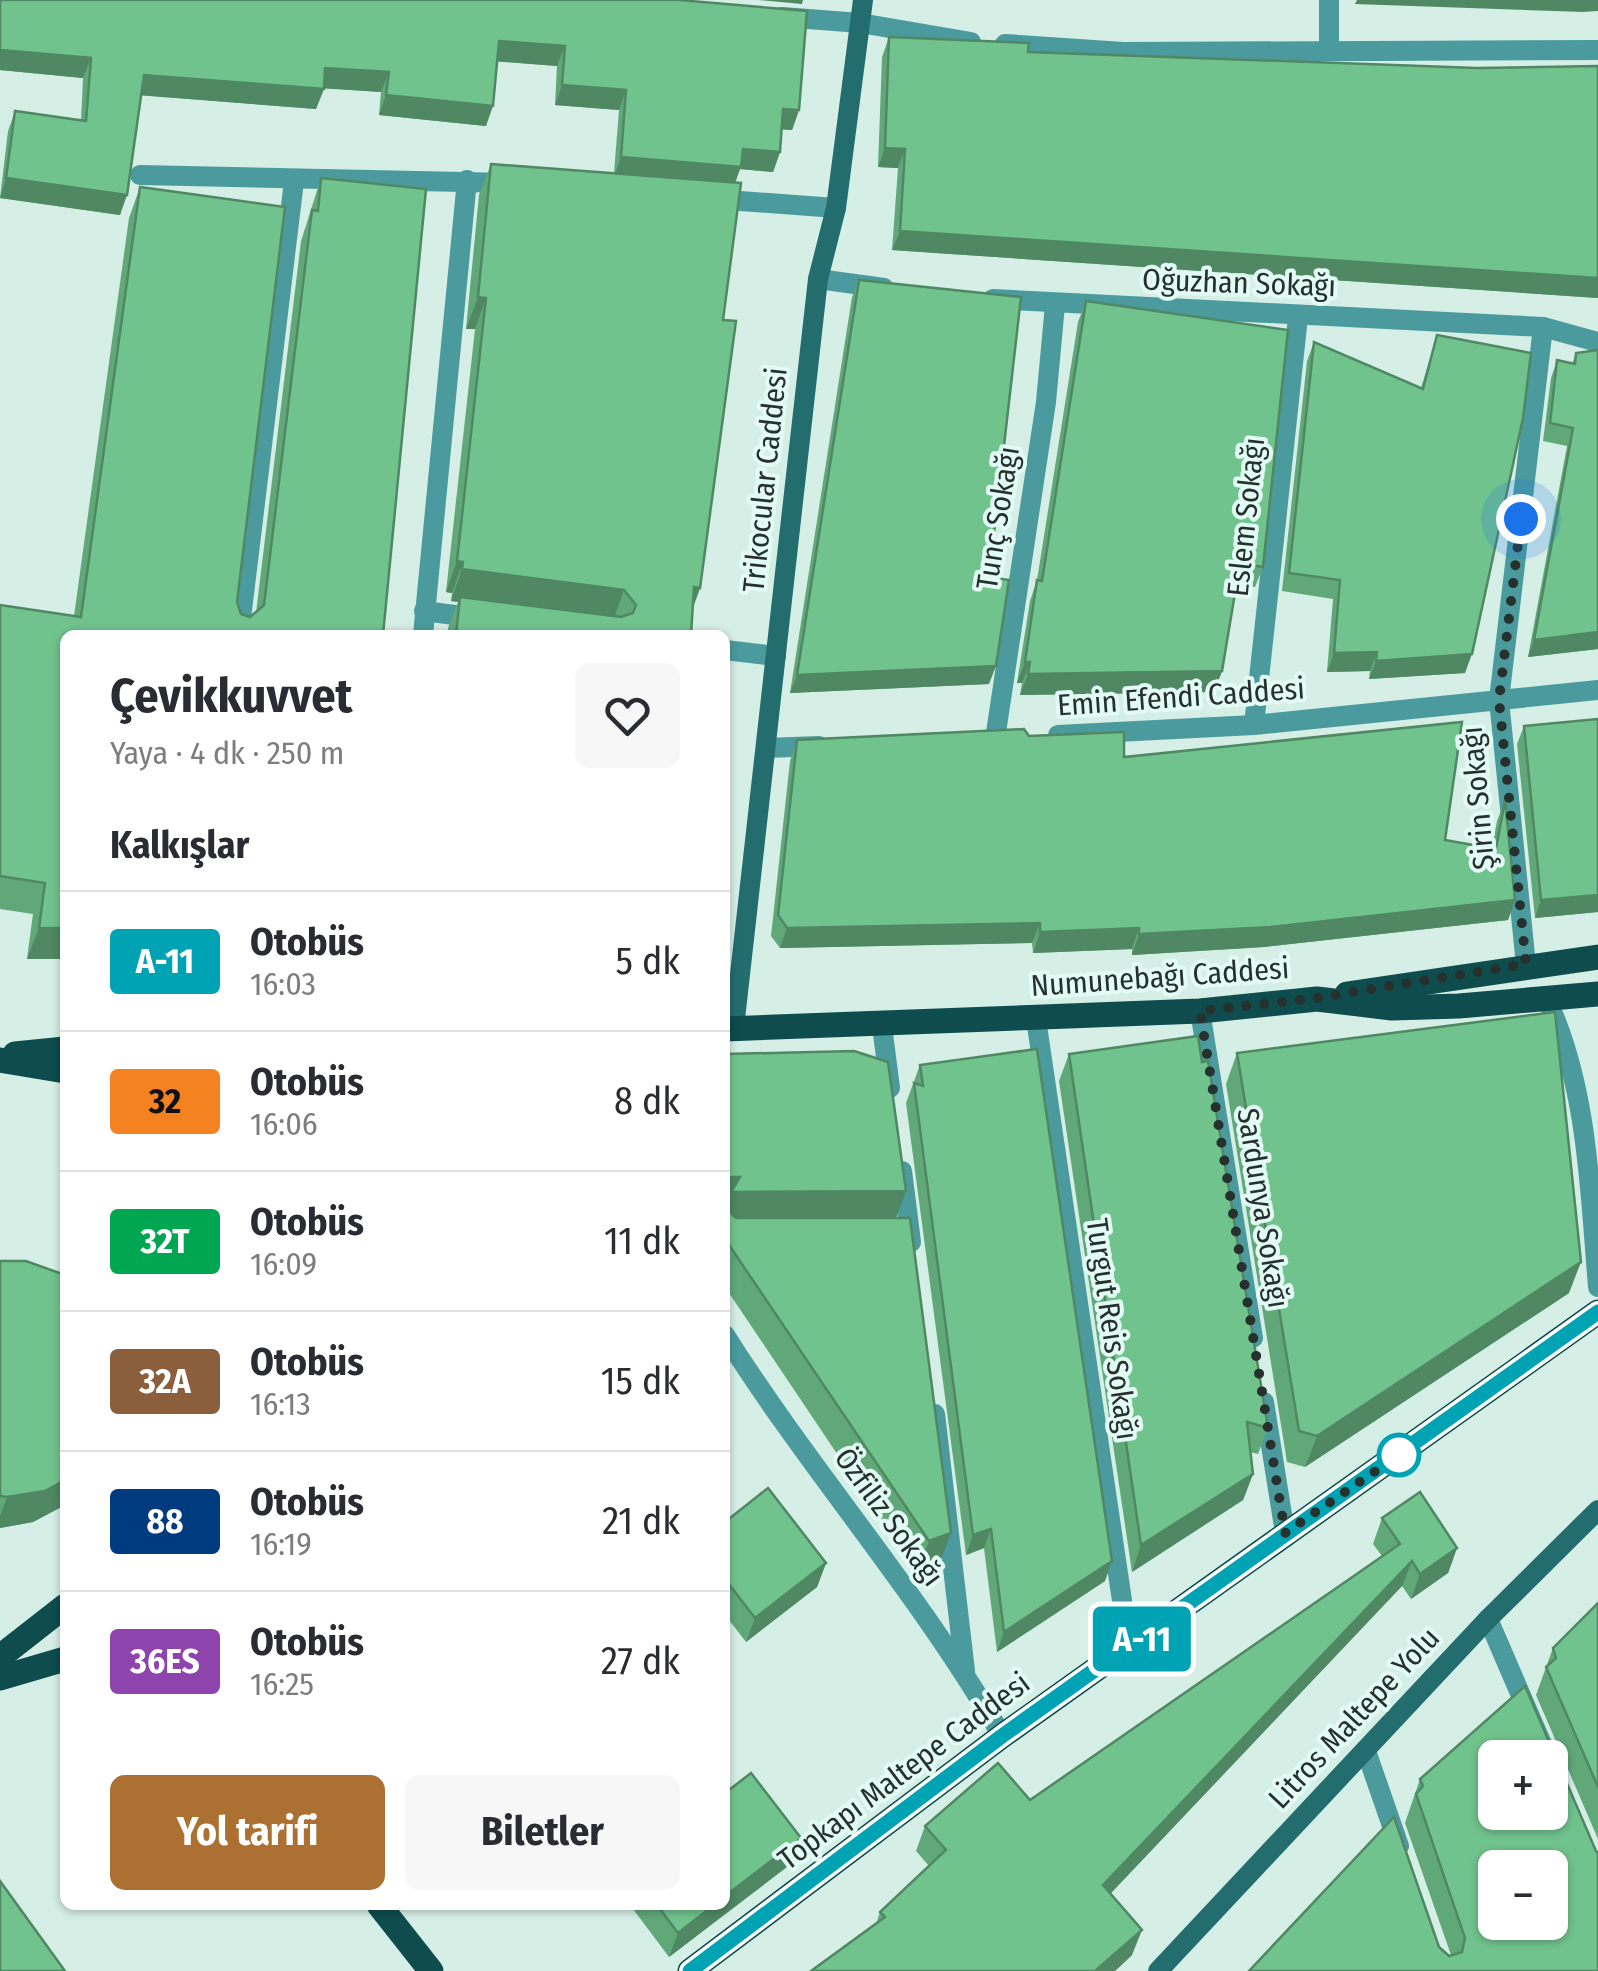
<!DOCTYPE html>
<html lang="tr">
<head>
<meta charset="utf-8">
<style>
  :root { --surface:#fff; --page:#f7f7f7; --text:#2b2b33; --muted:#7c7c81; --line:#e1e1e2; --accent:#ac7132 }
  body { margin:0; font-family:"Fira Sans Condensed",sans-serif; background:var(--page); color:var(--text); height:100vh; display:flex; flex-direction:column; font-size:38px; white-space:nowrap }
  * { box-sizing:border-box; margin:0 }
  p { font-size:32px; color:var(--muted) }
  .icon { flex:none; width:55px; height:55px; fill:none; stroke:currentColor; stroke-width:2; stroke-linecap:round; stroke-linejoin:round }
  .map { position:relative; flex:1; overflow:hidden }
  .panel { position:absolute; left:60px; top:630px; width:670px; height:1280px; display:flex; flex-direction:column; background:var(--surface); border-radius:15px; box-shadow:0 2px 8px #0004 }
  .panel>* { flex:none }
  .badge { padding:0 20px; border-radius:8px; font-size:35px; line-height:65px }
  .buttons { position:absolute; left:1478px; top:1740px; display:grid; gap:20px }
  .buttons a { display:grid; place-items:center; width:90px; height:90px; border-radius:15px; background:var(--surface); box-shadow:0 2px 8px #0004; font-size:50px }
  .you { position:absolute; width:50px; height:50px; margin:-25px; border:8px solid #fff; border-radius:50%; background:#1a73e8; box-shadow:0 0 0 15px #1a73e833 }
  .map>.badge { position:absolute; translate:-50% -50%; box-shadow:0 0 0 5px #fff }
  h2 { padding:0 50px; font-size:38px; line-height:90px }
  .round { display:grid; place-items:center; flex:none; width:105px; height:105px; border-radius:15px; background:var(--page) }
  .headline { display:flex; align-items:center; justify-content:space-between; height:170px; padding:0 50px }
  h1 { font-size:48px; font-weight:700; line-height:75px }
  .action { display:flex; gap:20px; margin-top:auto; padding:20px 50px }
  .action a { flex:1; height:115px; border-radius:15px; background:var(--accent); color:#fff; font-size:40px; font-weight:700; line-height:115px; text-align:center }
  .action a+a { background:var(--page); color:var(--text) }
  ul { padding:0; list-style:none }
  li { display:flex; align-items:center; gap:30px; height:140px; padding:0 50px; border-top:2px solid var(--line) }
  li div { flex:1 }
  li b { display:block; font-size:38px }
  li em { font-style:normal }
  li .badge { min-width:110px; font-weight:700; text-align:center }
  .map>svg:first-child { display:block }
</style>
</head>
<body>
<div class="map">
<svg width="1598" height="1971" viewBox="0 0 1598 1971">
  <rect width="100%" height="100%" fill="#d5eee6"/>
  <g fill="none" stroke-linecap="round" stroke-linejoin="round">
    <g stroke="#4b9a9d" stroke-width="20">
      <path d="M782 17 860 23 971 42"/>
      <path d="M1005 44 1123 52 1598 50"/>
      <path d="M1329 50V0"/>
      <path d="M140 175 510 183"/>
      <path d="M713 199 836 208"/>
      <path d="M818 279 884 288"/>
      <path d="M993 299 1543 327 1598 342"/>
      <path d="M424 611 477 618"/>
      <path d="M239 635 294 181"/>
      <path d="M423 635 467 180"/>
      <path d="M725 650 776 656"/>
      <path d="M1254 725 1298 317"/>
      <path d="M1058 735 1254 725 1598 690"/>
      <path d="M995 739 1046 402 1055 305"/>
      <path d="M766 748 819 746"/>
      <path d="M1526 965 1499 700 1543 327"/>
      <path d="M1547 1000C1588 1088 1590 1191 1598 1287"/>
      <path d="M1200 1011 1253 1338"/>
      <path d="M1036 1019 1129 1648"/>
      <path d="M882 1026 890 1088"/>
      <path d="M902 1171 911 1242"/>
      <path d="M725 1335C812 1473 921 1595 1002 1736"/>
      <path d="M1264 1402 1285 1533"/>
      <path d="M935 1414 965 1671"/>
      <path d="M1488 1619 1548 1758"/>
      <path d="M1366 1751 1399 1846"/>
    </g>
    <g stroke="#246d6f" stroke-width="20">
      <path d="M734 1028 818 279 836 208 863 0"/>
      <path d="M1158 1971 1488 1619 1598 1510"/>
    </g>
    <g stroke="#0f4c4e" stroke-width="25">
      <path d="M1347 994 1598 957"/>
      <path d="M725 1029 1200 1011 1317 999 1392 1008 1459 1006 1598 994"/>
      <path d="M15 1054 65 1049"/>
      <path d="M0 1060 65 1071"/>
      <path d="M0 1657 65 1606"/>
      <path d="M0 1678 65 1659"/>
      <path d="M379 1905 431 1971"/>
      <path d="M690 1971 1002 1736 1598 1312"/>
    </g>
  </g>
  <g fill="#61a879">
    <path d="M0 0H679L799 110 792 130 781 129 780 152 773 172 740 169 735 182 700 588 693 607 691 635H448V628L458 602 451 601 452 593 446 592 475 329H466L479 195 491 164 614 173 619 110 555 105 557 66 497 61 486 126 379 115 381 92 324 88 316 109 141 95 120 215 0 198 8 131 15 111 81 120 83 78 0 70Z"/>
    <path d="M889 37 1028 52 1477 68 1598 66V298L892 250 898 168 878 167 882 57Z"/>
    <path d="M321 178 383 635 65 959H27L33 914 0 909V605L74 616 129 218 140 187 237 602 241 614 250 617 256 613 301 241Z"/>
    <path d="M859 280 989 577V684L790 693 852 297Z"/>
    <path d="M1086 301 1263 567 1255 587 1236 585 1222 671 1214 692 1020 695 1022 683H1017L1030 601 1037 580 1078 322Z"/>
    <path d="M1437 335 1465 673 1369 679 1370 671 1327 672 1333 599 1282 591 1307 361 1314 342 1421 388Z"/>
    <path d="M1576 353 1598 649 1528 657 1567 446 1543 441 1551 378 1557 360 1572 364Z"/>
    <path d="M1598 719V912L1535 918 1517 744 1524 726Z"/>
    <path d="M1029 736 1124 757 1445 840 1492 848 1497 821 1505 800 1515 900 1508 920 1264 947 1132 955V949L1033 953 1032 943 780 948 771 936 790 761 797 740Z"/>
    <path d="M1237 1053 1569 1293 1305 1467 1287 1462 1226 1084Z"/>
    <path d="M725 1054 896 1218 939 1565 917 1573 725 1287Z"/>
    <path d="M1069 1054 1202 1062 1268 1428 1258 1454 1250 1452 1253 1474 1243 1500 1132 1572 1059 1081Z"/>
    <path d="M920 1065 1105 1581 997 1652 984 1548 966 1555 906 1103Z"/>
    <path d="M0 1261 65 1275V1505L33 1522 0 1528Z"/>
    <path d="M1382 1518 1457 1548 1448 1573 1411 1599 1402 1586 1110 1894 1132 1955 1115 1971H811L876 1924 880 1912 929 1866 916 1851 925 1826 1030 1800 1382 1556 1373 1544Z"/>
    <path d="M725 1522 826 1563 817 1587 746 1642 725 1615Z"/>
    <path d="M1598 1603V1839L1536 1695 1553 1648Z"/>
    <path d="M1420 1779 1598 1971H1249L1439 1947 1449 1956 1451 1955 1405 1823Z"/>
    <path d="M792 1863 669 1957 630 1905H725Z"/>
  </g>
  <g fill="#4f8863">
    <path d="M758 0H803L802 4Z"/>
    <path d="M1357 0H1598V11L1583 12 1355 4Z"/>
    <path d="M499 41 565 46 557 66 491 61Z"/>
    <path d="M0 50 91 58 83 78 0 70Z"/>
    <path d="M325 68 389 72 381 92 318 88Z"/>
    <path d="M144 75 324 89 316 109 136 95Z"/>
    <path d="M562 85 626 90 619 110 555 105Z"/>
    <path d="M386 95 493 106 486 126 379 115Z"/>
    <path d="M783 109 799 110 792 130 776 129Z"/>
    <path d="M885 148 905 149 898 168 878 167Z"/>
    <path d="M743 149 780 152 773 172 740 169 734 186 614 177 621 157Z"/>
    <path d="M6 178 127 195 120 215 0 198Z"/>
    <path d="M900 231 1598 278V298L892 250Z"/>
    <path d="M478 297 486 298 475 329H466Z"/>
    <path d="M457 561 463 562 452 593 446 592Z"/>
    <path d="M462 569 624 590 613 621 460 597 458 602 451 601Z"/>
    <path d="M694 587 700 588 689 619Z"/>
    <path d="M1598 632V649L1528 657 1534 640Z"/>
    <path d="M1377 652 1370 671 1327 672 1334 653Z"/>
    <path d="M1472 654 1465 673 1369 679 1376 661Z"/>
    <path d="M1025 662H1030L1022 683H1017Z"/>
    <path d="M996 666 989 684 790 693 797 675Z"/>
    <path d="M1222 671 1214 692 1020 695 1028 674Z"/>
    <path d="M1598 895V912L1535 918 1541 900Z"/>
    <path d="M1515 900 1508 920 1264 947 1132 955 1139 934Z"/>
    <path d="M1040 923 1032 943 780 948 787 928Z"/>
    <path d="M39 928H65V959H27Z"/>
    <path d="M1139 928 1132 949 1033 953 1040 932Z"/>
    <path d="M725 1177H740L906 1191 895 1221 725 1222Z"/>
    <path d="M1581 1262 1569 1293 1305 1467 1317 1436Z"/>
    <path d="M1253 1474 1243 1500 1132 1572 1141 1545Z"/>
    <path d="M65 1480V1505L33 1522 0 1528V1516L7 1497Z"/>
    <path d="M991 1529 984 1548 966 1555 973 1535Z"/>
    <path d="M951 1533 939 1565 917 1573 929 1541Z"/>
    <path d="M1457 1548 1448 1573 1411 1599 1420 1574Z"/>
    <path d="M1112 1561 1105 1581 997 1652 1004 1632Z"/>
    <path d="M1412 1561 1402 1586 1094 1911 1103 1885Z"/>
    <path d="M826 1563 817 1587 746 1642 755 1618Z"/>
    <path d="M801 1838 792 1863 669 1957 678 1933 714 1905H725V1896Z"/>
    <path d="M1142 1930 1132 1955 1115 1971H1095Z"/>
  </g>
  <g fill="#71c38d" stroke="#4f8863" stroke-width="2.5" fill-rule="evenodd">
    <path d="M0 0H679L807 11 799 110 783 109 780 152 743 149 741 167 621 157 626 90 562 85 565 46 499 41 493 106 386 95 389 72 325 68 324 89 144 75 127 195 6 178 15 111 86 121 91 58 0 50Z"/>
    <path d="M889 37 1029 43 1028 52 1477 68 1598 66V278L900 231 905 149 885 148Z"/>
    <path d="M491 164 741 183 723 320 736 321 700 588 694 587 691 635H456L460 597 621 617 633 613 636 605 624 590 462 569 463 562 457 561 486 298 478 297Z"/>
    <path d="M321 178 426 189 383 635H65V928H39L45 883 0 876V605L81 617 140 187 285 207 237 602 241 614 250 617 264 605 312 210 318 211Z"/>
    <path d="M859 280 1021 297 989 577 1009 580 996 666 797 675Z"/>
    <path d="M1086 301 1288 330 1263 567 1240 563 1222 671 1028 674 1030 662H1025L1037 580 1042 581Z"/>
    <path d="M1437 335 1531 353 1523 418 1472 654 1376 661 1377 652 1334 653 1340 580 1289 573 1314 342 1423 389Z"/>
    <path d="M1598 350V632L1534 640 1573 428 1550 423 1557 360 1575 364 1576 353Z"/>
    <path d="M1598 719V895L1541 900 1524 726Z"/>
    <path d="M1462 722 1445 840 1496 849 1505 800 1515 900 1271 927 1139 934V928L1040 932V923L787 928 778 915 797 740 1024 729 1029 736 1124 732V757Z"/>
    <path d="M1555 1012 1581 1262 1317 1436 1299 1431 1237 1053Z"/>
    <path d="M1198 1036 1202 1062 1208 1061 1268 1428 1247 1422 1253 1474 1141 1545 1069 1054Z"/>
    <path d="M1037 1049 1112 1561 1004 1632 991 1529 973 1535 914 1083 923 1086 920 1065Z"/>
    <path d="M854 1051 888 1062 906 1191 731 1192 740 1177H725V1054Z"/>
    <path d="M725 1207 736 1218H910L951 1533 929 1541 725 1239Z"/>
    <path d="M0 1261H26L65 1275V1480L45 1491 7 1497 0 1496Z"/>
    <path d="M768 1488 826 1563 755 1618 725 1579V1522Z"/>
    <path d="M1420 1492 1457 1548 1420 1574 1412 1561 1103 1885 1142 1930 1095 1971H811L885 1917 880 1912 946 1850 925 1826 998 1763 1030 1800 1400 1544 1382 1518Z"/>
    <path d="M1598 1603V1787L1546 1667 1556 1658 1553 1648Z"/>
    <path d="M1525 1686 1596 1851 1598 1853V1971H1249L1394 1817 1439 1947 1449 1956 1462 1952 1465 1938 1416 1794 1423 1786 1420 1779ZM1495 1758H1550V1812H1495ZM1495 1868H1550V1922H1495Z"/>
    <path d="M751 1773 801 1838 725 1896V1793Z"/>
    <path d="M0 1881 65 1971H0Z"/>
    <path d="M657 1905H714L678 1933Z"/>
  </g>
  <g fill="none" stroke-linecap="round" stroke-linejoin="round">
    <defs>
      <path id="line" d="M690 1971 1002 1736 1598 1312"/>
    </defs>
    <use href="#line" stroke="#fff" stroke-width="22"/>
    <use href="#line" stroke="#00a3b4" stroke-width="15"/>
    <path stroke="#26302d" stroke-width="10" stroke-dasharray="0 18" d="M1399 1455 1409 1448 1285 1533 1200 1011 1317 998 1526 964 1499 700 1521 519"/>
  </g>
  <circle fill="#fff" stroke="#00a3b4" stroke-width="5" cx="1399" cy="1455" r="20"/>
  <g text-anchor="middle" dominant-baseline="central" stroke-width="8" stroke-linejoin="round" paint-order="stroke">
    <g font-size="30" fill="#26302d" stroke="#e2fbf4">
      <text transform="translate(1239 283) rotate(2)">Oğuzhan Sokağı</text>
      <text transform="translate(765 480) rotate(-84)">Trikocular Caddesi</text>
      <text transform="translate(1246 517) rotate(-84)">Eslem Sokağı</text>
      <text transform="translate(998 518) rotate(-81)">Tunç Sokağı</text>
      <text transform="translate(1181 697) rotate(-4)">Emin Efendi Caddesi</text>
      <text transform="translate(1478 798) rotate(-95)">Şirin Sokağı</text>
      <text transform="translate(1160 977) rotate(-4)">Numunebağı Caddesi</text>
      <text transform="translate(1263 1208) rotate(81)">Sardunya Sokağı</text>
      <text transform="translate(1112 1329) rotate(82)">Turgut Reis Sokağı</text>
      <text transform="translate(889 1517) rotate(54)">Özfiliz Sokağı</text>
      <text transform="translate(1354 1718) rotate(-47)">Litros Maltepe Yolu</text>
      <text transform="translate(904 1771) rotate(-37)">Topkapı Maltepe Caddesi</text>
    </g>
  </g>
</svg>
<div class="buttons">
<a>+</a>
<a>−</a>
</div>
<div class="you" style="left:1521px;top:519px"></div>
<b class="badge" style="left:1142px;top:1639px;background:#00a3b4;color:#fff">A-11</b>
<section class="panel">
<div class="headline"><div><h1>Çevikkuvvet</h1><p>Yaya · 4 dk · 250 m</p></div><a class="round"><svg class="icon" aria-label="heart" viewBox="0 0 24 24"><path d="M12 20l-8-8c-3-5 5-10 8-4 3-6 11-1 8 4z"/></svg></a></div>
<h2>Kalkışlar</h2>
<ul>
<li><span class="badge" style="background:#00a3b4;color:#fff">A-11</span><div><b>Otobüs</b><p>16:03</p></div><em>5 dk</em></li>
<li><span class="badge" style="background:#f58220;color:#111">32</span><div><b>Otobüs</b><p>16:06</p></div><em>8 dk</em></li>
<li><span class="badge" style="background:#00a651;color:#fff">32T</span><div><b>Otobüs</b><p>16:09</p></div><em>11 dk</em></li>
<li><span class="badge" style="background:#8b5e3c;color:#fff">32A</span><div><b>Otobüs</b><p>16:13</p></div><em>15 dk</em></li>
<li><span class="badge" style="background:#003b80;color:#fff">88</span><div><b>Otobüs</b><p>16:19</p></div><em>21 dk</em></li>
<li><span class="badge" style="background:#8e44ad;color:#fff">36ES</span><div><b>Otobüs</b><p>16:25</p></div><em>27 dk</em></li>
</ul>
<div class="action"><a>Yol tarifi</a><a>Biletler</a></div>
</section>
</div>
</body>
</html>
